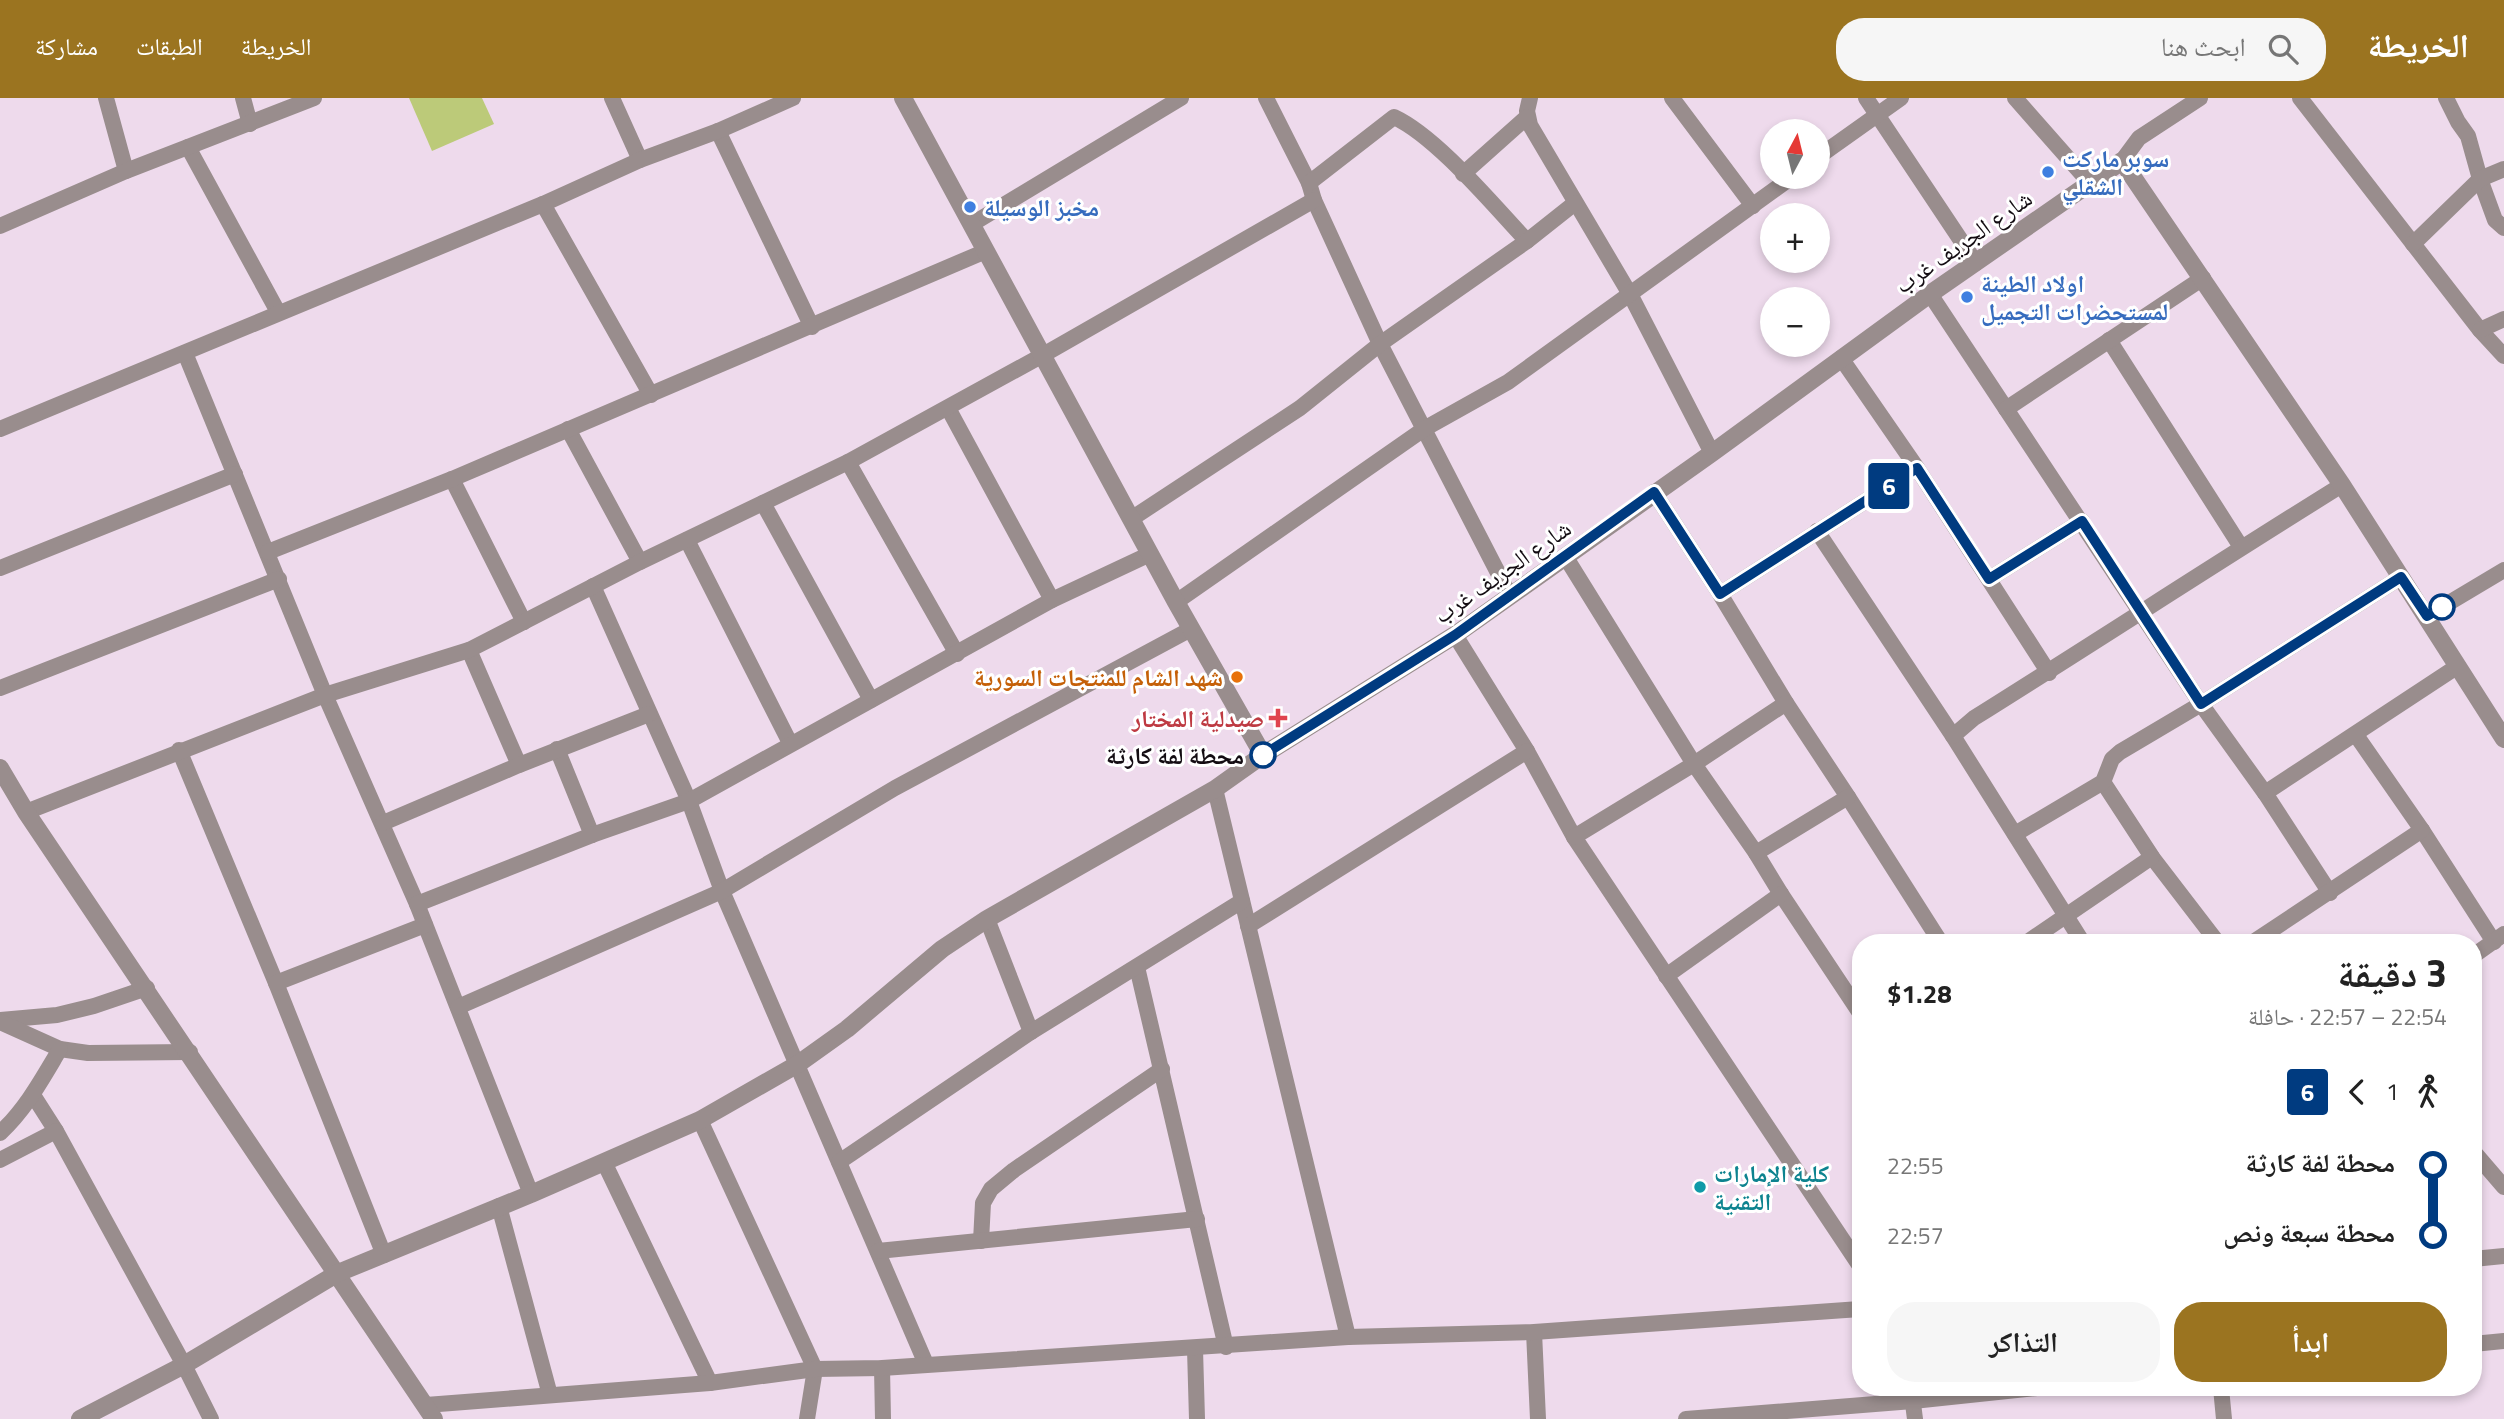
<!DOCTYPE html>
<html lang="ar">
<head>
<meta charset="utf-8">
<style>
  :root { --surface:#fff; --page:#f6f6f6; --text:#222; --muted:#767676; --accent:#9b7420 }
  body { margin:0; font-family:"Titillium Web","Noto Naskh Arabic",sans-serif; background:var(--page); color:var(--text); direction:rtl; height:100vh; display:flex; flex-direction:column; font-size:26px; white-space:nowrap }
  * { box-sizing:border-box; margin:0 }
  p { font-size:23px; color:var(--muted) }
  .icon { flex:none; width:38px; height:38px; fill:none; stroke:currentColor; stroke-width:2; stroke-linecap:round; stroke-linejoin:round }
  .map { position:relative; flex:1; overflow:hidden; direction:ltr }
  .panel { position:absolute; left:1852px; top:836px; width:630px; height:462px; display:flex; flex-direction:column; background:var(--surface); border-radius:28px; box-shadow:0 4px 10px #0003; direction:rtl }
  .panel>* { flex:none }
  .badge { padding:0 14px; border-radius:5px; font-size:24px; line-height:46px }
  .needle { width:46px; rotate:7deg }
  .tools { position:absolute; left:1760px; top:21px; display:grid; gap:14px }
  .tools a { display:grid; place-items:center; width:70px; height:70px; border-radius:50%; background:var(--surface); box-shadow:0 4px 10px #0003; font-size:35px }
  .map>.badge { position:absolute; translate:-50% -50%; box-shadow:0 0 0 4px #fff }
  .legs { display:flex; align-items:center; gap:10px; height:77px; padding:0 35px; font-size:23px }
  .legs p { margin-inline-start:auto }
  .summary { display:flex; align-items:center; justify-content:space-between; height:119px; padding:0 35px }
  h1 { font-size:38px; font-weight:700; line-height:52px }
  .cta { display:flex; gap:14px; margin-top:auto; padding:14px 35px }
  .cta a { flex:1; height:80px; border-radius:28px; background:var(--accent); color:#fff; font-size:28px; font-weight:700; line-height:80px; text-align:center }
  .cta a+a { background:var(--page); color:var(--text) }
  ul { padding:0 35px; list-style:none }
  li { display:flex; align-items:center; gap:24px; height:70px; font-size:26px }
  li i { display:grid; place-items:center; width:10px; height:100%; margin:0 9px; background:currentColor }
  li i::after { content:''; width:18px; height:18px; margin:-9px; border:5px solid; border-radius:50%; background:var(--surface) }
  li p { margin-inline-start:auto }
  li:first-child i { background:linear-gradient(#0000 50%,currentColor 0) }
  li:last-child i { background:linear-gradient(currentColor 50%,#0000 0) }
  header { display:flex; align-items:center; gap:42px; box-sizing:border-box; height:98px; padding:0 35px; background:var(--accent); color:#fff }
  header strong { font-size:33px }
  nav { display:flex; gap:38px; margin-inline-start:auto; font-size:24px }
  .search { width:490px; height:63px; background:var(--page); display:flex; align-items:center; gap:18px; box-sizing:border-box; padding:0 24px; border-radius:28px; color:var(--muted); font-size:26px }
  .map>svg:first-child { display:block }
</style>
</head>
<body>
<header>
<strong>الخريطة</strong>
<div class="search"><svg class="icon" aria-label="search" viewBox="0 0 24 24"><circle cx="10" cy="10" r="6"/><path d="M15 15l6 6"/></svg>ابحث هنا</div>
<nav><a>الخريطة</a><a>الطبقات</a><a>مشاركة</a></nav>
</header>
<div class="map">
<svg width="2504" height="1321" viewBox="0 0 2504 1321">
  <rect width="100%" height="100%" fill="#eedaec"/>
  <path fill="#bcca79" d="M409 0H482L494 26 432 53Z"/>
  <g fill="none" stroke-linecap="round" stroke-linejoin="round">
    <g stroke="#998d8d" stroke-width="16">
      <path d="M106 0 126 73"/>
      <path d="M243 0 250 26"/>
      <path d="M612 0 640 62"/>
      <path d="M1266 0 1309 85 1314 102 1380 246 1510 498"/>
      <path d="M1530 0 1527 13 1530 27 1631 198 1712 355"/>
      <path d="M1672 0 1753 108"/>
      <path d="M1866 0 1976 165"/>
      <path d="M2015 0 2089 84"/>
      <path d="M2300 0 2480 232 2504 258"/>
      <path d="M2446 0 2458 24 2468 38 2480 81 2495 122 2504 130"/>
      <path d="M718 33 812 229"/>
      <path d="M188 49 278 214"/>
      <path d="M1818 59 1901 0"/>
      <path d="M2122 63 2139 40 2200 0"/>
      <path d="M1463 76 1527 19"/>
      <path d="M1309 85 1394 19C1437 39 1493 107 1527 143"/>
      <path d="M543 106 651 297"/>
      <path d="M972 126 1181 0"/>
      <path d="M0 128 126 73 314 0"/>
      <path d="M2413 146 2480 81 2504 71"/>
      <path d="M1930 196 2201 606 2265 695 2330 795"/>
      <path d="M2480 232 2504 221"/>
      <path d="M2109 242 2241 449"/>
      <path d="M185 255 325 597 417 806 531 1096"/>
      <path d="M1841 260 1917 370 2049 575"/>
      <path d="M948 310 1052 502"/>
      <path d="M2006 311 2203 180"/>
      <path d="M0 331 543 106 640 62 718 33 793 0"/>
      <path d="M568 331 640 464"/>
      <path d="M848 364 957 556"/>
      <path d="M452 381 524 524"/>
      <path d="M1654 394 1720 496 1786 605 1848 699 1941 845"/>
      <path d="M763 405 871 602"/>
      <path d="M1131 421 1300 310 1380 246 1527 143 1575 105"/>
      <path d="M1817 433 1953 638 2083 845"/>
      <path d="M687 442 790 645"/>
      <path d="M268 454 452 381 986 153"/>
      <path d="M1565 458 1694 666 1756 755 1781 796 1860 915"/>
      <path d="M0 470 235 376"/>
      <path d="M1989 481 2082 423"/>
      <path d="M593 488 689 703 722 793 926 1266"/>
      <path d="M1720 496 1917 370"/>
      <path d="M1176 504 1424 331 1508 284 1792 79"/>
      <path d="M2427 518 2504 472"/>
      <path d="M1455 537 1527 653 1574 739 1860 1168"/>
      <path d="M469 552 519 667"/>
      <path d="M0 590 279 481"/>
      <path d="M2356 637 2422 732 2494 844"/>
      <path d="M1953 638 1974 620C2097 543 2218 464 2342 387"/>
      <path d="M557 651 592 737"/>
      <path d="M179 652 276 885 384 1157"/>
      <path d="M2103 684 2152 759 2218 845"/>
      <path d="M1215 691 1348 1239"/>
      <path d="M2265 695 2458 568"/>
      <path d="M26 714 325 597 469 552 640 464 848 364 1043 257 1314 102"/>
      <path d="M383 725 519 667 649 616"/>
      <path d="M2015 736 2103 684 2112 661 2120 654 2201 606 2401 479"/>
      <path d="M1574 739 1694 666 1786 605"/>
      <path d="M1756 755 1848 699"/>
      <path d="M417 806 592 737 689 703 1052 502 1150 456"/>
      <path d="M987 821 1031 934"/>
      <path d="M1248 828 1527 653"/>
      <path d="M2026 845 2152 759"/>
      <path d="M2252 845 2422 732"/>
      <path d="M2473 858 2504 836"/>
      <path d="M1137 869 1226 1249"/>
      <path d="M1666 878 1781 796"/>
      <path d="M276 885 425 827"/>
      <path d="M458 909 722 793 895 690 1191 531"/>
      <path d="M0 922 57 917 94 908 147 890"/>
      <path d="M0 924 60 951 88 955 190 954"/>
      <path d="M33 997 56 1033"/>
      <path d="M700 1022 815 1271 807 1321"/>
      <path d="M0 1035C26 1011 42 981 60 951"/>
      <path d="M2473 1053 2504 1089"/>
      <path d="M0 1062 56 1033 184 1267 211 1321"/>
      <path d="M604 1064 710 1285"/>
      <path d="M839 1064 1031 934 1242 803"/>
      <path d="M499 1108 550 1297"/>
      <path d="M981 1143 983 1105 991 1091 1014 1072 1162 971"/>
      <path d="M878 1153 1197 1121"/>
      <path d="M2473 1161 2504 1158"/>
      <path d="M1534 1234 1538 1321"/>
      <path d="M2473 1246 2504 1243"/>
      <path d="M1195 1251 1197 1321"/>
      <path d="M882 1270 883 1321"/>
      <path d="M1911 1290 1915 1321"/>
      <path d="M2221 1290 2224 1321"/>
      <path d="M426 1307 710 1285 815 1271 882 1270 1348 1239 1534 1234 1860 1211"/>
      <path d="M1686 1321 1913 1303 2037 1290"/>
    </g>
    <g stroke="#998d8d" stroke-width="18">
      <path d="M903 0 1176 504 1263 657"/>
      <path d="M0 670 26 714 434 1321"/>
      <path d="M80 1321 184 1267 338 1175 531 1096 700 1022 798 966 847 931 942 851 987 821 1215 691 1263 657 1455 537 1712 355 1930 196 2122 63 2342 387 2504 641"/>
    </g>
  </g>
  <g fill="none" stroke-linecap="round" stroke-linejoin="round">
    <defs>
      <path id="line-1" d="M1263 657 1455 537 1654 394 1720 496 1917 370 1989 481 2082 423 2201 606 2401 479 2427 518 2442 509"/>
    </defs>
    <use href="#line-1" stroke="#fff" stroke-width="16"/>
    <use href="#line-1" stroke="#003b80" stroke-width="10"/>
  </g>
  <g fill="#3f7fe0" stroke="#fff" stroke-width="2.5">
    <circle cx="2048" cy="74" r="7"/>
    <circle cx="970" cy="109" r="7"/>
    <circle cx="1967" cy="199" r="7"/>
  </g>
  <g fill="#fff" stroke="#003b80" stroke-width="3.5">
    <circle cx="2442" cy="509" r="12"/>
    <circle cx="1263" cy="657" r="12"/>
  </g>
  <circle fill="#e8710a" stroke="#fff" stroke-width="2.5" cx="1237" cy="579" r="7"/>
  <path fill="#e0444e" stroke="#fff" stroke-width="2.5" d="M1274.5 609.5h7v7h7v7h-7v7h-7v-7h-7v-7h7z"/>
  <circle fill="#0f9aa8" stroke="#fff" stroke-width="2.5" cx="1700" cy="1089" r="7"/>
  <g text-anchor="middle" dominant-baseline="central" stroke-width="6" stroke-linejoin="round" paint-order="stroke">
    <g font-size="24" font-weight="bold" fill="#366cbe" stroke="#fff" text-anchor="start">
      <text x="2062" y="60">سوبر ماركت<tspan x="2062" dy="28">الشقلي</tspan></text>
      <text x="984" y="109">مخبز الوسيلة</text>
      <text x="1981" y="185">اولاد الطينة<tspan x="1981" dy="28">لمستحضرات التجميل</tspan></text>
    </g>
    <g font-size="24" fill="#130c12" stroke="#fff">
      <text transform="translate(1963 143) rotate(-35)">شارع الجريف غرب</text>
      <text transform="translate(1502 473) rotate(-35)">شارع الجريف غرب</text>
    </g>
    <g font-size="24" font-weight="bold" fill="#c56008" stroke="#fff" text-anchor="end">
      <text x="1223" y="579">شهد الشام للمنتجات السورية</text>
    </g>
    <g font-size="24" font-weight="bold" fill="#be3a42" stroke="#fff" text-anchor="end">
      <text x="1264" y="620">صيدلية المختار</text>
    </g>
    <g font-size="24" font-weight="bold" fill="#130c12" stroke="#fff" text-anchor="end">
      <text x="1244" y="657">محطة لفة كارثة</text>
    </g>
    <g font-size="24" font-weight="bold" fill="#0d838f" stroke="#fff" text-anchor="start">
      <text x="1714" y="1075">كلية الإمارات<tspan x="1714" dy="28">التقنية</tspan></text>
    </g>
  </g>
</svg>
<div class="tools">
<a><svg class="needle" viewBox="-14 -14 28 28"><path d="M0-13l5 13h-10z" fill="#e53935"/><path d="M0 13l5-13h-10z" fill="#767676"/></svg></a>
<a>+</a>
<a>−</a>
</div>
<b class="badge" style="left:1889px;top:388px;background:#003b80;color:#fff">6</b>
<section class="panel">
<div class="summary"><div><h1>3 دقيقة</h1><p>22:54 – 22:57 · حافلة</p></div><b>$1.28</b></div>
<div class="legs"><svg class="icon" aria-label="walk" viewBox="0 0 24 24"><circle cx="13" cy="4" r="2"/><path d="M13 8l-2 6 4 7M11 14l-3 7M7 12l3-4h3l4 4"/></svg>1<svg class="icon" aria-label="back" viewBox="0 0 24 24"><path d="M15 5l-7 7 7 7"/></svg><b class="badge" style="background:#003b80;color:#fff">6</b></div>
<ul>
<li><i style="color:#003b80"></i><b>محطة لفة كارثة</b><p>22:55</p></li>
<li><i style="color:#003b80"></i><b>محطة سبعة ونص</b><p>22:57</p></li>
</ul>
<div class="cta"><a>ابدأ</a><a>التذاكر</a></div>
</section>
</div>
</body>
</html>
